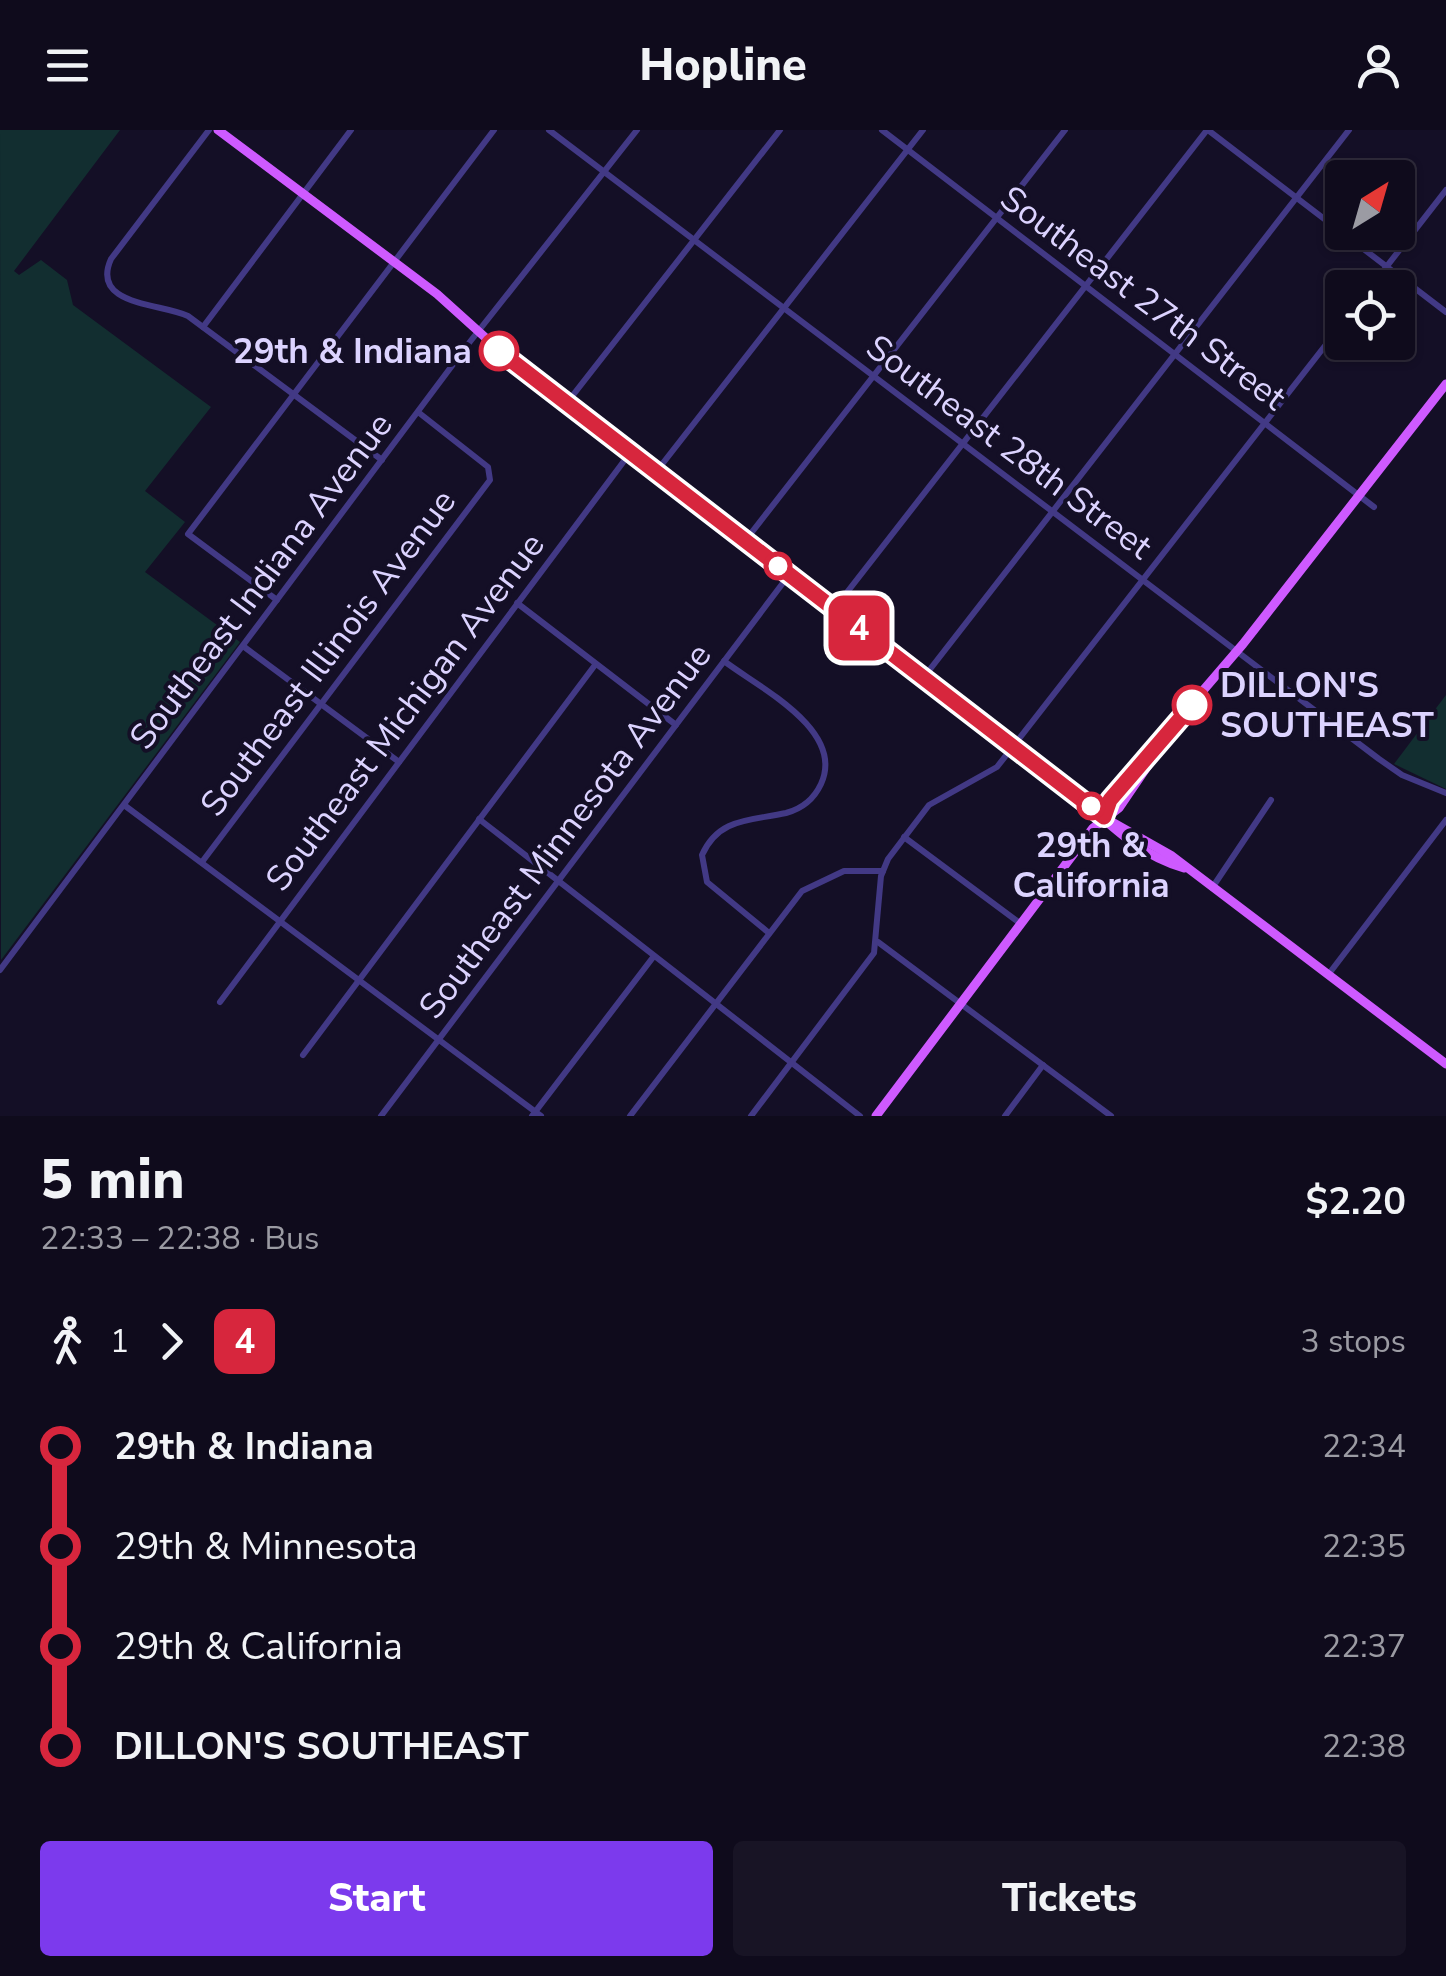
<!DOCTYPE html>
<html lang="en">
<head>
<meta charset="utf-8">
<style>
  :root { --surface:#0f0b1c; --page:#181425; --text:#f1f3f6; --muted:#9b9ba3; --line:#2f2b3b; --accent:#7c3aed }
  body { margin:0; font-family:"Nunito Sans",sans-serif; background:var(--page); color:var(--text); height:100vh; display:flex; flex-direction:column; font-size:38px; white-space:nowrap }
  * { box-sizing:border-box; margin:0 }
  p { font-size:32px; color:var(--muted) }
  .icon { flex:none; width:55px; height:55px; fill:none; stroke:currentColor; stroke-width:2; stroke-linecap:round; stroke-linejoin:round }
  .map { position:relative; height:986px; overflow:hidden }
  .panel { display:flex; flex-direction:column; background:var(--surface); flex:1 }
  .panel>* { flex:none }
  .badge { padding:0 20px; border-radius:15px; font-size:35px; line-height:65px }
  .needle { width:65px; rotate:37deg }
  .fabs { position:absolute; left:1325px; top:30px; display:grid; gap:20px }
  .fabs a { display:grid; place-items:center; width:90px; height:90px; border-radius:10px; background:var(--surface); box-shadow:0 2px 8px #0004,0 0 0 2px var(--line); font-size:50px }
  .map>.badge { position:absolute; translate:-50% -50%; box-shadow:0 0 0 5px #fff }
  .legs { display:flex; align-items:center; gap:15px; height:110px; padding:0 40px; font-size:32px }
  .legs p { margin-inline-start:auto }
  .summary { display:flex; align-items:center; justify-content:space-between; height:170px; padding:0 40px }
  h1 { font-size:55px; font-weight:800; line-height:75px }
  .action { display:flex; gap:20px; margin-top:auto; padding:20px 40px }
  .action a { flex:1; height:115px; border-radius:10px; background:var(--accent); color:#fff; font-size:40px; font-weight:800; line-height:115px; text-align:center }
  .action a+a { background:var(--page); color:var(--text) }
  ul { padding:0 40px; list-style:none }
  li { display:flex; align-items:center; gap:35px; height:100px; font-size:38px }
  li i { display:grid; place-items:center; width:15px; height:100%; margin:0 12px; background:currentColor }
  li i::after { content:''; width:25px; height:25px; margin:-12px; border:8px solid; border-radius:50%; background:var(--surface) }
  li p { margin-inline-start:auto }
  li:first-child i { background:linear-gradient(#0000 50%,currentColor 0) }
  li:last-child i { background:linear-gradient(currentColor 50%,#0000 0) }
  header { display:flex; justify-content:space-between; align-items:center; height:130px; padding:0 40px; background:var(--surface); font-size:45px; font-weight:800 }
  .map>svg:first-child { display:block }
</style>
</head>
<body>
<header><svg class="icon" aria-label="menu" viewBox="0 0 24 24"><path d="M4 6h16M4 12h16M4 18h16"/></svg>Hopline<svg class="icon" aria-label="person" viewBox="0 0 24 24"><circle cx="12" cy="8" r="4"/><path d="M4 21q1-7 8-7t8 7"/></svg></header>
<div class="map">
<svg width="1446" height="986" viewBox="0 0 1446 986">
  <rect width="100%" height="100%" fill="#140f26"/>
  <g fill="#122e30">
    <path d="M0 0H120L14 141 19 145 41 130 67 150 73 175 211 277 145 361 185 392 145 442 240 512 1 830Z"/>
    <path d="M1446 565V659L1394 634Z"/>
  </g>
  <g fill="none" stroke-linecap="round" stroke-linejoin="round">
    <g stroke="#423985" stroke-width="6">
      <path d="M209 0 111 129C90 176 161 173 188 186L382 330"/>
      <path d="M549 0 1379 629 1402 645 1446 663"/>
      <path d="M882 0 1374 377"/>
      <path d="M1208 0 1446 182"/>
      <path d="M1370 158 1446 60"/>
      <path d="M203 197 351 0"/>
      <path d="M566 274 780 0"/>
      <path d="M656 342 923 0"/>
      <path d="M745 411 1065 0"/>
      <path d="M277 470 188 404 494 0"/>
      <path d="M517 473 676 595"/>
      <path d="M834 479 1207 0"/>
      <path d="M243 516 399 632"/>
      <path d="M724 531C758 557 846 600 821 654 814 669 801 679 786 683 751 691 719 687 702 725L707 752 769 803"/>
      <path d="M924 547 1349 0"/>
      <path d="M124 675 541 986"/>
      <path d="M479 689 860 986"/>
      <path d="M904 707 1021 794"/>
      <path d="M202 732 490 350 488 337 418 282"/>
      <path d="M1212 758 1271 670"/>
      <path d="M878 812 1111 986"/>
      <path d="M0 840 469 213 637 0"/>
      <path d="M1328 845 1446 690"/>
      <path d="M220 872 630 323"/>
      <path d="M303 925 595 535"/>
      <path d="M381 986 789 445"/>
      <path d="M532 986 654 826"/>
      <path d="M630 986 802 761 844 741H883"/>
      <path d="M751 986 874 823 881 746 888 729 929 675 997 637 1342 194"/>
      <path d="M1005 986 1043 935"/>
    </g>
    <g stroke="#ce5aff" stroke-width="9">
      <path d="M218 0 437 164 517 236 1063 654C1106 688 1129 721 1184 738"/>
      <path d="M1103 687 1109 670 1243 514 1446 254"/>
      <path d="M1103 687 1172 726 1446 934"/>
      <path d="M876 986 1093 698 1119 678 1168 606"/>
    </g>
  </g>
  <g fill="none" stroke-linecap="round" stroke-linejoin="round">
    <defs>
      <path id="line-1" d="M499 221 1104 687 1110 670 1192 575"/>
    </defs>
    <use href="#line-1" stroke="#fff" stroke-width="22"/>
    <use href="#line-1" stroke="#d7263d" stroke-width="15"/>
  </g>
  <g fill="#fff" stroke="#d7263d" stroke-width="5">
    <circle cx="499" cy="221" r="18"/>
    <circle cx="778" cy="436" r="12"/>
    <circle cx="1192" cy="575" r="18"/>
    <circle cx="1091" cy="676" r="12"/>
  </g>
  <g text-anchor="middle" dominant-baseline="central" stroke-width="8" stroke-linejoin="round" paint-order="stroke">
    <g font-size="35" fill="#dcd3ff" stroke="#140f26">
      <text transform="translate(1143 168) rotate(37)">Southeast 27th Street</text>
      <text transform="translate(1009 317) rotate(37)">Southeast 28th Street</text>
      <text transform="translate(261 451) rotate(-53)">Southeast Indiana Avenue</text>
      <text transform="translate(328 523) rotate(-53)">Southeast Illinois Avenue</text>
      <text transform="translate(405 582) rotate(-53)">Southeast Michigan Avenue</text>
      <text transform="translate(565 701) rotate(-53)">Southeast Minnesota Avenue</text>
    </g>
    <g font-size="35" font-weight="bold" fill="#dcd3ff" stroke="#140f26" text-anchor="end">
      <text x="472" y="221">29th &amp; Indiana</text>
      <text x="1220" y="555" text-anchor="start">DILLON'S<tspan x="1220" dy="40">SOUTHEAST</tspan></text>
      <text x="1091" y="715" text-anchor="middle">29th &amp;<tspan x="1091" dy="40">California</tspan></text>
    </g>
  </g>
</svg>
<div class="fabs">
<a><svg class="needle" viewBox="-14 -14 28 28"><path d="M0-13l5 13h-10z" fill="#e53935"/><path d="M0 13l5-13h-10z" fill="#9b9ba3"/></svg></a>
<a><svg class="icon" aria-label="locate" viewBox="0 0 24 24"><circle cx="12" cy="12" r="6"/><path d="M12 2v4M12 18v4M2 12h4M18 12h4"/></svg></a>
</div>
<b class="badge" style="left:859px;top:498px;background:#d7263d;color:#fff">4</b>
</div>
<section class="panel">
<div class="summary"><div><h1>5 min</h1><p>22:33 – 22:38 · Bus</p></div><b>$2.20</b></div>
<div class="legs"><svg class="icon" aria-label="walk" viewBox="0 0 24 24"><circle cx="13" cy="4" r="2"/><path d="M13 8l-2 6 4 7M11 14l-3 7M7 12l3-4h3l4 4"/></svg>1<svg class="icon" aria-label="forward" viewBox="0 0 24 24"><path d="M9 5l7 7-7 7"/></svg><b class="badge" style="background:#d7263d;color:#fff">4</b><p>3 stops</p></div>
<ul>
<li><i style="color:#d7263d"></i><b>29th &amp; Indiana</b><p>22:34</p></li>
<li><i style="color:#d7263d"></i><span>29th &amp; Minnesota</span><p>22:35</p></li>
<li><i style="color:#d7263d"></i><span>29th &amp; California</span><p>22:37</p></li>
<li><i style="color:#d7263d"></i><b>DILLON'S SOUTHEAST</b><p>22:38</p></li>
</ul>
<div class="action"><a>Start</a><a>Tickets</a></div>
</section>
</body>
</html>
